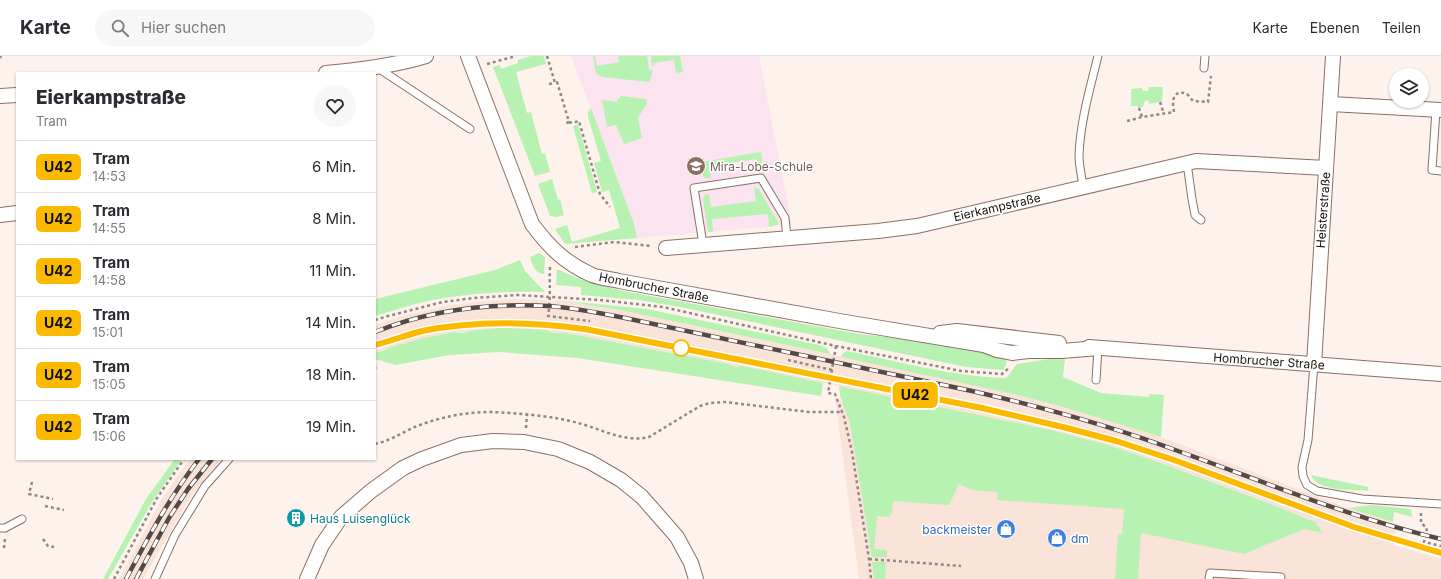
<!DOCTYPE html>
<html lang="de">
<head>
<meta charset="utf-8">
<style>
  :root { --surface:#fff; --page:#f7f7f7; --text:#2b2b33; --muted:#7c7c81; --line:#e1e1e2 }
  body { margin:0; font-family:Inter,sans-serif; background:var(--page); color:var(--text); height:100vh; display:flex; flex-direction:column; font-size:15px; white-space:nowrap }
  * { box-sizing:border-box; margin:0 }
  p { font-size:13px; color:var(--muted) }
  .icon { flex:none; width:22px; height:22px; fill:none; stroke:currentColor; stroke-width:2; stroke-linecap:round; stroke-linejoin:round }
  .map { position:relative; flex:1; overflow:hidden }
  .details { position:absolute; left:16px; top:16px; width:360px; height:388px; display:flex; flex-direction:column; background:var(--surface); border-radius:0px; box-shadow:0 1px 3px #0004 }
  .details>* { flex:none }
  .badge { padding:0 8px; border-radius:6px; font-size:14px; line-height:26px }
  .buttons { position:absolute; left:1389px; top:12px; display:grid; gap:8px }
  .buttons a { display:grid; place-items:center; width:40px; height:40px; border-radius:50%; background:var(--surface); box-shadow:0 1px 3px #0004; font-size:20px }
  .map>.badge { position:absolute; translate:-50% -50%; box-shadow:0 0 0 2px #fff }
  .round { display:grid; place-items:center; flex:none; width:42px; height:42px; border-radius:21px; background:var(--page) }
  .summary { display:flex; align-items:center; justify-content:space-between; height:68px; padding:0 20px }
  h1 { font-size:19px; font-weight:800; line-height:30px }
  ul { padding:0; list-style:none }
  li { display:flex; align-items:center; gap:12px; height:52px; padding:0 20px; border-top:1px solid var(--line) }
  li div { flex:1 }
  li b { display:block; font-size:15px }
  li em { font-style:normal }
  li .badge { min-width:44px; font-weight:700; text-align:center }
  header { display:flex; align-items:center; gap:24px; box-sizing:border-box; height:56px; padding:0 20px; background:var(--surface); border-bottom:1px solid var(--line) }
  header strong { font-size:19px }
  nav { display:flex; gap:22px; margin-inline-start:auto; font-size:14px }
  .search { width:280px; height:36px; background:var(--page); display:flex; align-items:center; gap:10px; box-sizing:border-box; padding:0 14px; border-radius:22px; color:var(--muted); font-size:15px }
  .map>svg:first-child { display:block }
</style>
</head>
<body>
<header>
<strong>Karte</strong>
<div class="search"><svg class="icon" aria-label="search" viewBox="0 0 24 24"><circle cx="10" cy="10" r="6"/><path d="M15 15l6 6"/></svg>Hier suchen</div>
<nav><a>Karte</a><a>Ebenen</a><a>Teilen</a></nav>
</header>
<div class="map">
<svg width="1441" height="523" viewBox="0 0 1441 523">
  <rect width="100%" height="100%" fill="#fef2ed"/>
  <g fill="#fae3d9">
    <path d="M506 243 544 244 556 246V244L620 254 928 319 1009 337 1060 350 1161 381 1348 452 1398 468 1393 489 1441 503V523H859L835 342 887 371 1322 477 1315 466 1268 447 1158 406 1108 389 1051 374 743 310 735 311 729 308 566 277H553L546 274 454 276 388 292 381 296H375V269L398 261 450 249Z"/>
    <path d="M190 403H221L191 440 143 523H119L162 443Z"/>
  </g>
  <path fill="#fbe4f0" d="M571 0H759L792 169 637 182 634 168Z"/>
  <g fill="#b7f2b2">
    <path d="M531 0H544L546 8 516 16 527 57 531 56 542 98 545 97 550 116 535 120 493 11 500 9 501 13 518 7V4Z"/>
    <path d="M593 0H595L597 10 619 6 618 0H647L649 14H653L650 24 649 26 602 21 596 17Z"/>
    <path d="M651 0H680L683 16 676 17 674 4 654 7V10H652Z"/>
    <path d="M1149 31H1163L1162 45 1149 48 1148 44 1145 45 1143 51 1138 52 1137 50H1131V33L1142 32 1143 35H1148Z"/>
    <path d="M621 40 646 43 647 48 638 61 642 82 624 88 616 69 607 71 602 44 616 46Z"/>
    <path d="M591 52 634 168 637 182 565 188 555 173 567 169 572 186 620 172 609 134 602 136 594 107 601 105 588 61V56Z"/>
    <path d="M578 68 597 136 592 137 573 70Z"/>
    <path d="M761 96 763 112 758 115 756 103 709 110 711 122H706L703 120 701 106Z"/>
    <path d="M552 123 558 144 560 143 564 159 557 161 550 160 538 128Z"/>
    <path d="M754 131 759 133 779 168 769 171 768 158 712 163 713 176H708L703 143 705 139 709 138 711 151 756 145Z"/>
    <path d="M539 197 545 201 544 218C535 218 532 208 530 201Z"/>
    <path d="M520 204 525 215 545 236C506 235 467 237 428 245 410 249 393 255 375 260V243L495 214Z"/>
    <path d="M557 213C578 224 600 229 623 235L859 278 961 289 1007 301 1006 309 1003 314 966 311 685 252 639 244 581 239V231L556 229Z"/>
    <path d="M556 244 647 253 819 289 827 292 830 298 620 254Z"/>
    <path d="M502 272 546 274 553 277H566L729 308 735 311 743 310 823 327 821 340 577 302 499 296 449 299 396 309 375 303V296H381L388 292 420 283 454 276 462 277 470 275Z"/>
    <path d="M847 295C897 305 954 321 1006 322 1011 318 1013 311 1018 308L1056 302 1065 303 1063 321 1101 337 1149 341V338L1164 339 1161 381 1060 350 1009 337 841 301 843 297Z"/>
    <path d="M839 330 1051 374 1108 389 1158 406 1268 447 1315 466 1323 477 1304 473 1244 498 1141 477 1138 523H1115L1118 479 1122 478 1124 453 997 444 998 436 972 434 959 428 949 449 893 445 892 458H890V461L877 460 874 493 887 494V501H872L850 367 840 340Z"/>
    <path d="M175 403H182L152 446 108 523H103L146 443Z"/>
    <path d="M1311 419 1368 431V435C1353 433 1317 436 1311 419Z"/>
    <path d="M1371 449 1411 453 1412 461 1394 456 1393 466 1348 452Z"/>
    <path d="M872 506H886L885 523H874Z"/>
  </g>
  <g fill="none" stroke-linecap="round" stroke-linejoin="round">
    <defs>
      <g id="service">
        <path d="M378 12 470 73"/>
        <path d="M1204 12 1205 0"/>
        <path d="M1436 54 1432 114 1441 115"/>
        <path d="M1187 107 1192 143 1195 159 1201 164"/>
        <path d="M1083 131C1082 121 1079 110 1079 100 1080 67 1090 32 1098 0"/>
        <path d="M703 188 694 132 761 122 785 162 787 181"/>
        <path d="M1314 308 1308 384 1302 411 1303 420 1307 429 1317 435 1362 443 1441 448"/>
        <path d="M1096 324 1098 292"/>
        <path d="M0 472H5L22 463"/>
        <path d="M155 523 175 479 205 430 229 403"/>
        <path d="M1209 523 1210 517 1281 521"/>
      </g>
      <g id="minor">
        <path d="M468 0 532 168C549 191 565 207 592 219 600 222 610 223 619 225L845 266 984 289 997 294 1012 297 1028 295H1062L1098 292"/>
        <path d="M326 17C360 14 393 10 426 0"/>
        <path d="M0 40 17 39"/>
        <path d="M1330 48 1441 54"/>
        <path d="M0 159 17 157"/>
        <path d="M666 192 878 175 917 170 1196 105 1326 112"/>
        <path d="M940 277 957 275 1059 287"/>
        <path d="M1089 291 1441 318"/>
        <path d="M1314 308 1333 0"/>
        <path d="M307 523 322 489 341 461 371 435 403 412 422 403 461 389 493 385 524 386 558 393 590 406 621 424 642 441 677 481 691 507 696 523"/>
      </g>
    </defs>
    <use href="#service" stroke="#8a7064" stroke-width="9"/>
    <use href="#minor" stroke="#8a7064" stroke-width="16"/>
    <g stroke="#928782" stroke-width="2.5" stroke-dasharray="3 3" stroke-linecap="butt">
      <path d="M547 0 555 27 557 26 569 66 564 68"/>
      <path d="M0 2 1 0"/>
      <path d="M487 8 516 0"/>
      <path d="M549 28 555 27"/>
      <path d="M1160 46 1164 58"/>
      <path d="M1139 52 1142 61 1174 56C1173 48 1171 40 1180 36L1187 38 1193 45 1208 46 1211 20"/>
      <path d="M1127 65 1142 61"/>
      <path d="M569 66 572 67 579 65 600 138 610 151"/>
      <path d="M575 191 614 186 651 190"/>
      <path d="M550 211C549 228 551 243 548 260L590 265"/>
      <path d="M375 264 388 260 443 246 474 242 518 239 600 244 663 251 836 290 961 315 1002 318 1010 311"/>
      <path d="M836 290 828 337 835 338 844 361 852 396 869 503 871 523"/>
      <path d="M788 304 832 314"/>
      <path d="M375 312 376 311"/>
      <path d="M526 372 527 359"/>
      <path d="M375 388C390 385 403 376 417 370 441 361 465 356 491 356 516 357 554 360 578 367 601 373 625 387 649 381L700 350 710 347 725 346 809 356H842"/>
      <path d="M32 426 29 438 53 443"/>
      <path d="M45 450 64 454"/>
      <path d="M1421 457V467L1427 472 1424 486 1441 490"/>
      <path d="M43 483 48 490 54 491"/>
      <path d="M4 492 5 483"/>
      <path d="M869 503 961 510"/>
      <path d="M114 523 157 442 184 403"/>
    </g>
    <use href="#service" stroke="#fff" stroke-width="7"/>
    <use href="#minor" stroke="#fff" stroke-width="14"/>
    <defs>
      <g id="rail">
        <path d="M375 276C429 254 491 247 549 250 575 252 600 257 625 262L972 335C1042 351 1111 370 1178 395 1265 426 1351 462 1441 483"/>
        <path d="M375 289C391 285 406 279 422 275 478 264 529 266 585 273 683 292 780 312 878 331 957 347 1035 362 1112 384 1224 416 1329 468 1441 497"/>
        <path d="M126 523C149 480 169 442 199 403"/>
        <path d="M136 523 169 462 188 433 212 403"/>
      </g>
    </defs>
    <use href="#rail" stroke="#544a45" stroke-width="4.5"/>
    <use href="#rail" stroke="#fff" stroke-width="3" stroke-dasharray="9" stroke-linecap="butt"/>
  </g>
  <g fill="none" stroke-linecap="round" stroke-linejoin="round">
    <defs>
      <path id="line" d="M375 289C391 285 406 279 422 275 478 264 529 266 585 273L982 352 1067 372 1116 385 1174 404 1354 471 1441 497"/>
    </defs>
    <use href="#line" stroke="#fff" stroke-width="9"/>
    <use href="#line" stroke="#fbba00" stroke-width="6"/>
  </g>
  <defs>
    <symbol id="school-disc" viewBox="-11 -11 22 22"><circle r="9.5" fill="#8d6e63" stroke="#fff"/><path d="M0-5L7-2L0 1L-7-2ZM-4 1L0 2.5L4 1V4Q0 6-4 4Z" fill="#fff"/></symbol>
    <symbol id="building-disc" viewBox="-11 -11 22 22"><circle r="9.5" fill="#0f9aa8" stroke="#fff"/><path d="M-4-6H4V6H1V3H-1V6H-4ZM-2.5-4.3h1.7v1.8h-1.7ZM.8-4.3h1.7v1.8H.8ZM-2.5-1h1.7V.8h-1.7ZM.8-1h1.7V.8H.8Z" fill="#fff"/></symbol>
    <symbol id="shop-disc" viewBox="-11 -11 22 22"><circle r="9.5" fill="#3f7fe0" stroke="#fff"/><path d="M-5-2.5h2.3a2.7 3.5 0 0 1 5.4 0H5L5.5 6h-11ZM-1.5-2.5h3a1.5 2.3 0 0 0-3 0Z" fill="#fff"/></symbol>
  </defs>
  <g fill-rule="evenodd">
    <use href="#school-disc" x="685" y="99" width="22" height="22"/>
    <use href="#building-disc" x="285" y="451" width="22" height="22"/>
    <use href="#shop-disc" x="995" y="462" width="22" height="22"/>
    <use href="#shop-disc" x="1046" y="471" width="22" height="22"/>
  </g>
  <circle fill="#fff" stroke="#fbba00" stroke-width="2" cx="681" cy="292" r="8"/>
  <g text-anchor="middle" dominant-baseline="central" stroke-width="3" stroke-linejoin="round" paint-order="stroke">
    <g font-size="12" fill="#785e54" stroke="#fff" text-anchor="start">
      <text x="710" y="110">Mira-Lobe-Schule</text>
    </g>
    <g font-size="12" fill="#1a100b" stroke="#fff">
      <text transform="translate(997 151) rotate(-13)">Eierkampstraße</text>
      <text transform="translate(1323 154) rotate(-86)">Heisterstraße</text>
      <text transform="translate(654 231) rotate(11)">Hombrucher Straße</text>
      <text transform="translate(1269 305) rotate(4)">Hombrucher Straße</text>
    </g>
    <g font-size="12" fill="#0d838f" stroke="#fff" text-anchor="start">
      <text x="310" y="462">Haus Luisenglück</text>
    </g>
    <g font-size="12" fill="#366cbe" stroke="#fff" text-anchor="end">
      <text x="992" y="473">backmeister</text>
      <text x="1071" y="482" text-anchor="start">dm</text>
    </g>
  </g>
</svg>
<div class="buttons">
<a><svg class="icon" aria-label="layers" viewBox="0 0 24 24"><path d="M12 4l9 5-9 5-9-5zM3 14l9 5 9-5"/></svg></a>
</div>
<b class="badge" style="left:915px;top:339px;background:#fbba00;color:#111">U42</b>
<section class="details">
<div class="summary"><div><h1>Eierkampstraße</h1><p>Tram</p></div><a class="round"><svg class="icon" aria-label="heart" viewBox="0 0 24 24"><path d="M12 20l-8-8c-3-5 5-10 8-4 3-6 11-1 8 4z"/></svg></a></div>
<ul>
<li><span class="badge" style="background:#fbba00;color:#111">U42</span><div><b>Tram</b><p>14:53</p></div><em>6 Min.</em></li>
<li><span class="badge" style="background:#fbba00;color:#111">U42</span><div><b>Tram</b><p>14:55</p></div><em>8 Min.</em></li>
<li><span class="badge" style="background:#fbba00;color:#111">U42</span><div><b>Tram</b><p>14:58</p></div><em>11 Min.</em></li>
<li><span class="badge" style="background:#fbba00;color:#111">U42</span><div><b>Tram</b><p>15:01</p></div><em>14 Min.</em></li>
<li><span class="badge" style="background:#fbba00;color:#111">U42</span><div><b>Tram</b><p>15:05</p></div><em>18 Min.</em></li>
<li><span class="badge" style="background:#fbba00;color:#111">U42</span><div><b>Tram</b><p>15:06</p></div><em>19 Min.</em></li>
</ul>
</section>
</div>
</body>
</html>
